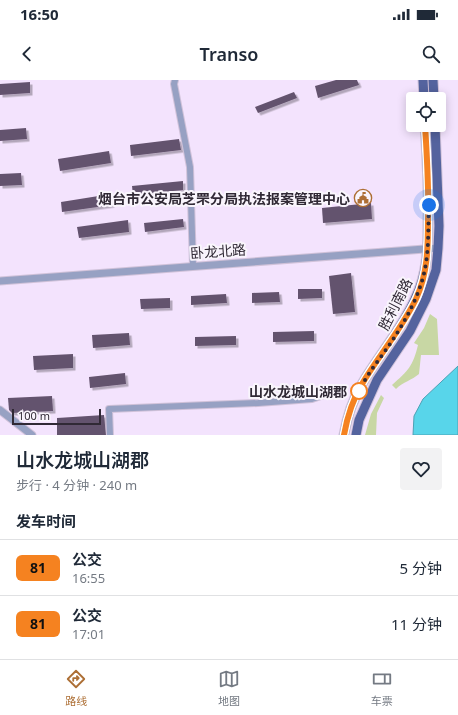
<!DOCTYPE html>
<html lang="zh">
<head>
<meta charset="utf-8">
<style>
  :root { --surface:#fff; --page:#f2f2f3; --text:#1f2937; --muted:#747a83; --line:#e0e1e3; --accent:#ad6f35 }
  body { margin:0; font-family:"Noto Sans","Noto Sans SC",sans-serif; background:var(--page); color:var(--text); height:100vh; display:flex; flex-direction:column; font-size:15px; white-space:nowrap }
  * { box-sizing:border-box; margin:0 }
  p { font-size:13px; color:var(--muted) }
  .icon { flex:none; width:22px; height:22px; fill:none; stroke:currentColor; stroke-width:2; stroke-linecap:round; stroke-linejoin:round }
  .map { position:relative; height:355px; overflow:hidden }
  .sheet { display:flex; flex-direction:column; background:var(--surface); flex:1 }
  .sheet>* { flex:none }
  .badge { padding:0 8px; border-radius:6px; font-size:14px; line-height:26px }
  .buttons { position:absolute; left:406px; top:12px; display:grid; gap:8px }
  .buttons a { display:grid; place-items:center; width:40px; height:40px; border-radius:4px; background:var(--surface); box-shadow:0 2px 10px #0003; font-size:20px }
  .scale { position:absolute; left:12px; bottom:10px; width:89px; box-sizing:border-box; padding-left:4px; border:2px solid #302935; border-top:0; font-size:11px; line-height:14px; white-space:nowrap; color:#302935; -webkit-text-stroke:3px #f9f5fc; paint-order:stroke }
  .you { position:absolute; width:20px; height:20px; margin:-10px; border:3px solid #fff; border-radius:50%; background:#1a73e8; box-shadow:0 0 0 6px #1a73e833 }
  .map>.badge { position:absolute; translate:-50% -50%; box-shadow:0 0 0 2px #fff }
  h2 { padding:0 16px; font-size:15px; line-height:36px }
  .round { display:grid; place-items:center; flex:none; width:42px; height:42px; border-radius:4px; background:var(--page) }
  .headline { display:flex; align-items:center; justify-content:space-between; height:68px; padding:0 16px }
  h1 { font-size:19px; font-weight:600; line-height:30px }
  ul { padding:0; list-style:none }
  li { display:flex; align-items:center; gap:12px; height:56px; padding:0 16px; border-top:1px solid var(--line) }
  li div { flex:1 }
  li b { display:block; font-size:15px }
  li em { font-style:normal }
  li .badge { min-width:44px; font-weight:700; text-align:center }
  .status { display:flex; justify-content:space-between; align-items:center; height:28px; padding:0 20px; background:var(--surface); direction:ltr }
  .status svg { height:11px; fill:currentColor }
  header { display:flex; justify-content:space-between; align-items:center; height:52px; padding:0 16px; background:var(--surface); font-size:18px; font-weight:600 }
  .menu { display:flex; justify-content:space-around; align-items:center; height:56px; border-top:1px solid var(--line); background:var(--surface); font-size:11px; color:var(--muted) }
  .menu a { display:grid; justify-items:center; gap:2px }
  .menu .on { color:var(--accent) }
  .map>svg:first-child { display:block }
</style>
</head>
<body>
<div class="status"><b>16:50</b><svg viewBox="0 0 49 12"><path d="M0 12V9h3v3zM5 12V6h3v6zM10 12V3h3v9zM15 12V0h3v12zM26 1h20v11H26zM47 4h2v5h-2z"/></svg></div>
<header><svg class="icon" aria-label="back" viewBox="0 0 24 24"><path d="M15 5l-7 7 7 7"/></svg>Transo<svg class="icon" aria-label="search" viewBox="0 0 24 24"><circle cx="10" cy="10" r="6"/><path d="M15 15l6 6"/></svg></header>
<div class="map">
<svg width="458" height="355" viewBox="0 0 458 355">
  <defs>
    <filter id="shadow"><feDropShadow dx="2.5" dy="2.5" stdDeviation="0" flood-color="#0004"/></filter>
  </defs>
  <rect width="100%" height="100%" fill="#f3e3fd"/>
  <g fill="#c8d7a4">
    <path d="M430 234 437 239 439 275H421L419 294C412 300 403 302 396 309L392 305C408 291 413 286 418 265L414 263 424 248Z"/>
    <path d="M381 315 384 318 377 333 376 355H365L371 334Z"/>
  </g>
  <path fill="#58d5ea" stroke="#4ca1b4" d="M458 286V355H413L414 336 423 319Z"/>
  <g fill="#64536e" filter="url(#shadow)">
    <path d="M336 0H357L359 5 318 18 315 6Z"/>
    <path d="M30 2V13L0 15V4Z"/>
    <path d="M294 12 297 18 258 33 255 27Z"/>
    <path d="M26 48 27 59 0 61V50Z"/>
    <path d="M179 59 181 70 131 76 130 65Z"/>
    <path d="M109 71 111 83 60 91 58 79Z"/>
    <path d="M21 93 22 105 0 106V94Z"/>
    <path d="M183 101V110L133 115 132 106Z"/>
    <path d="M111 114 112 125 62 132 61 122Z"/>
    <path d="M371 123 372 139 323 143 322 128Z"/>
    <path d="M183 139 184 147 145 152 144 143Z"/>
    <path d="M128 140 129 152 79 158 77 147Z"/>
    <path d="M351 193 355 232 333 234 329 196Z"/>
    <path d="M298 209H322V218L298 219Z"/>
    <path d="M279 212 280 222 252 223V213Z"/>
    <path d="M226 214 227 223 191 225V216Z"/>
    <path d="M170 218V228L141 229 140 219Z"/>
    <path d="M314 251V261L273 262V252Z"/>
    <path d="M129 253 130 265 93 268 92 255Z"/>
    <path d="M236 256V265L195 266V257Z"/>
    <path d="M73 274V288L34 290 33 276Z"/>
    <path d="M125 293 126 304 90 308 89 297Z"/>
    <path d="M52 316 53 331 12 333 9 330 8 318Z"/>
    <path d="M104 335 106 355H57V338Z"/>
  </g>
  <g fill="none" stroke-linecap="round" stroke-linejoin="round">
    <defs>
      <g id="minor">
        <path d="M175 0 174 4 190 87 193 186"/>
        <path d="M110 355 109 329 258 323 312 319 330 313"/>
      </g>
      <g id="tertiary">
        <path d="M0 201 438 168"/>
        <path d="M0 330 32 355"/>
      </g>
      <g id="primary">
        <path d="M423 0 424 19"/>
        <path d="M433 0 434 19"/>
        <path d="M344 355C347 338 353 319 362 304 379 275 401 250 415 219 428 193 428 167 428 139 429 108 427 76 425 45"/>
        <path d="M356 355 359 340 377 300 410 251 426 219 436 190 438 168 439 146 435 45"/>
      </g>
    </defs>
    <use href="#minor" stroke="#d0c2d9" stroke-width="8"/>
    <use href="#tertiary" stroke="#d0c2d9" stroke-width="9"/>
    <use href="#primary" stroke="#d0c2d9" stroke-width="11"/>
    <use href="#minor" stroke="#97a1c3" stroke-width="6"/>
    <use href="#tertiary" stroke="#97a1c3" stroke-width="7"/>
    <use href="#primary" stroke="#54639e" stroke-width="9"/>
  </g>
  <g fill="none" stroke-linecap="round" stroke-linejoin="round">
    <defs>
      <path id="line" d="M344 355C347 338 353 319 362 304 379 275 401 250 416 219 428 193 428 167 428 139 429 108 427 76 425 45"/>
    </defs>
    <use href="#line" stroke="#fff" stroke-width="9"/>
    <use href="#line" stroke="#f58220" stroke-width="6"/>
    <path stroke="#302935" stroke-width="4" stroke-dasharray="0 7.2" d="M359 311 357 315C366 295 380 279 392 261 407 238 422 211 426 183 429 164 428 145 429 125"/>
  </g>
  <defs>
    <symbol id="civic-ring" viewBox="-11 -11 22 22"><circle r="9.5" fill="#f9f5fc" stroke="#ad6f35" stroke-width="1.5"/><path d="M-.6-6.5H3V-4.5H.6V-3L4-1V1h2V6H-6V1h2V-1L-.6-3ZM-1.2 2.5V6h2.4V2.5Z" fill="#ad6f35"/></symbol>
  </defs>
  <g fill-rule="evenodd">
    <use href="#civic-ring" x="353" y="108" width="20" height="20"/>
  </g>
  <circle fill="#fff" stroke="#f58220" stroke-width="2" cx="359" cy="311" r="8"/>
  <g text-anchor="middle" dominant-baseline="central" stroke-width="4" stroke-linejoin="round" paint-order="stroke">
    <g font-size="14" font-weight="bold" fill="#302935" stroke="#f9f5fc" text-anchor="end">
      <text x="350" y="118">烟台市公安局芝罘分局执法报案管理中心</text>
    </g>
    <g font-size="14" fill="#302935" stroke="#f9f5fc">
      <text transform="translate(218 171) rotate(-4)">卧龙北路</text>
      <text transform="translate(395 224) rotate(-63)">胜利南路</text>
    </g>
    <g font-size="14" font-weight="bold" fill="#302935" stroke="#f9f5fc" text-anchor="end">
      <text x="347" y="311">山水龙城山湖郡</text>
    </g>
  </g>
</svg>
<div class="buttons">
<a><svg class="icon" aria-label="locate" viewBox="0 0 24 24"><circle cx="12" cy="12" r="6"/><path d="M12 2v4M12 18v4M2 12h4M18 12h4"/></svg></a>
</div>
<div class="scale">100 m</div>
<div class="you" style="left:429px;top:125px"></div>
</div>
<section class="sheet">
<div class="headline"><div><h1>山水龙城山湖郡</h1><p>步行 · 4 分钟 · 240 m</p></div><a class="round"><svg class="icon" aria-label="heart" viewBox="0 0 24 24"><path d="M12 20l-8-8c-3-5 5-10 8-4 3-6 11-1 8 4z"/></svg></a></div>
<h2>发车时间</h2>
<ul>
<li><span class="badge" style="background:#f58220;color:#111">81</span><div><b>公交</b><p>16:55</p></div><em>5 分钟</em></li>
<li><span class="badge" style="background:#f58220;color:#111">81</span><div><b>公交</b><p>17:01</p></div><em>11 分钟</em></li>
</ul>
</section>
<nav class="menu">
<a class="on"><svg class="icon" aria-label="directions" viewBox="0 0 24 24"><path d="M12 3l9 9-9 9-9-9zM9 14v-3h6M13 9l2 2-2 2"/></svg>路线</a>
<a><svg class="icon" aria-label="map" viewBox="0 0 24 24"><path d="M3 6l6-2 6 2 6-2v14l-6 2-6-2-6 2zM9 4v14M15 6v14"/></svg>地图</a>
<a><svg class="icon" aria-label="tickets" viewBox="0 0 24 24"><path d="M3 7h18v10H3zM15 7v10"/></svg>车票</a>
</nav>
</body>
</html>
